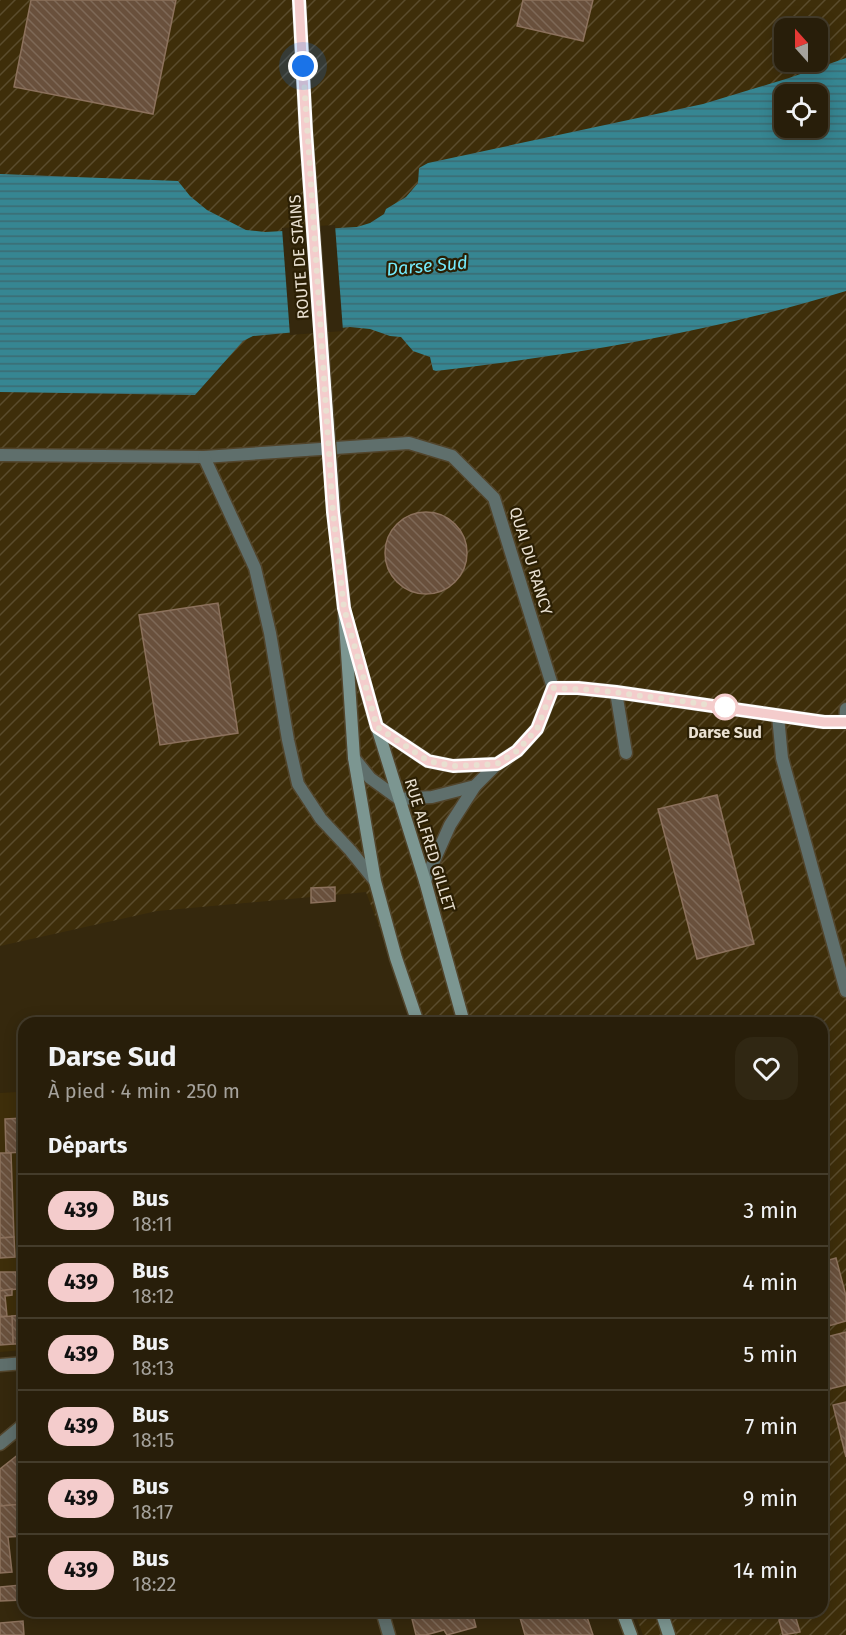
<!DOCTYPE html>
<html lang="fr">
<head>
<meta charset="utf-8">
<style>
  :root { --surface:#281e0a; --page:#302713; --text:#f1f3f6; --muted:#a5a29c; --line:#443c2b }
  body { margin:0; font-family:"Fira Sans",sans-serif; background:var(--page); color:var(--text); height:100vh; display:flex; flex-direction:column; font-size:22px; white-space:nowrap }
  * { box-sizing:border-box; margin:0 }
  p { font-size:20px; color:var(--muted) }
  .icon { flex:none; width:33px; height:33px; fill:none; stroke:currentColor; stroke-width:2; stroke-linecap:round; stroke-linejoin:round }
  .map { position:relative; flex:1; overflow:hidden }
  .panel { position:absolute; left:18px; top:1017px; width:810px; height:600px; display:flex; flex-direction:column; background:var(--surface); border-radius:18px; box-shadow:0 3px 15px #0003,0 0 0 2px var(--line) }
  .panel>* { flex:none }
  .badge { padding:0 12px; border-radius:20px; font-size:21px; line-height:39px }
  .needle { width:39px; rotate:339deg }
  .controls { position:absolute; left:774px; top:18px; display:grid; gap:12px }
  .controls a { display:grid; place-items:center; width:54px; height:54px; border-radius:12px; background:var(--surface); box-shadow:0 3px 15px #0003,0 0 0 2px var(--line); font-size:30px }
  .you { position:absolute; width:30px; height:30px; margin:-15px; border:4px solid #fff; border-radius:50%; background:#1a73e8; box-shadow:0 0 0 9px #1a73e833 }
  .map>.badge { position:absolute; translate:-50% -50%; box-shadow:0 0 0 3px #fff }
  h2 { padding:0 30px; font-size:22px; line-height:54px }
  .round { display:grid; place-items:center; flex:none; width:63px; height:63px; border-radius:18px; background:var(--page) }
  .summary { display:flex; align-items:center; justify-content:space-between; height:102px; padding:0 30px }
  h1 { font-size:28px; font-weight:700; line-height:45px }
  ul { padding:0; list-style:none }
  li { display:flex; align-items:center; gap:18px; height:72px; padding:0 30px; border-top:2px solid var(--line) }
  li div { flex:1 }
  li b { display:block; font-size:22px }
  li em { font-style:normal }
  li .badge { min-width:66px; font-weight:700; text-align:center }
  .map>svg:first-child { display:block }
</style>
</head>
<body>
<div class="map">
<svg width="846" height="1635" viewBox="0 0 846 1635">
  <defs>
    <pattern id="industrial-furrows" width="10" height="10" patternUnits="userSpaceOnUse" patternTransform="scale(1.5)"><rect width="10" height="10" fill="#3e2e0a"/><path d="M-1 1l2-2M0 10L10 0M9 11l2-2" fill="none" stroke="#5a4c2d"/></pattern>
    <pattern id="water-rules" width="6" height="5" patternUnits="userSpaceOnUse" patternTransform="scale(1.5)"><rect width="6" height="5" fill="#368692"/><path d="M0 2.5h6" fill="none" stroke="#3c6b71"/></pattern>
    <pattern id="building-back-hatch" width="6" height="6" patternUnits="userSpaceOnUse" patternTransform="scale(1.5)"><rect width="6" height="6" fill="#69503c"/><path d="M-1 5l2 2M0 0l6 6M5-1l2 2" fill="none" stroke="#7e6957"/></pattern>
  </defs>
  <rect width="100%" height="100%" fill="#35280d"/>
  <path fill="#3e2e0a" d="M16 1092 24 1350 0 1352V1093Z"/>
  <path fill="url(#industrial-furrows)" fill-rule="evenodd" d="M0 0H846V1635H643L634 1611H822V1023H415L366 892 157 911 0 946ZM784 28H818V62H784ZM784 94H818V128H784Z"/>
  <path fill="url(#water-rules)" fill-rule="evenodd" d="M846 58V291C712 332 575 355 436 371L433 370 430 357 413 351 401 337 390 336 370 329 350 327 253 336 243 341 195 395 0 392V174L178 181 190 196 207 210 246 230 265 232 357 227 370 223 384 214 386 209 406 197 418 183 419 168 428 163 703 104 789 78ZM784 94H818V128H784Z"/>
  <path fill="#35280d" d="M335 225 343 331 290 335 282 228Z"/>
  <g fill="url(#building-back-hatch)" stroke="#8c715c" stroke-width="1.5">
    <path d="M31 0H176L153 114 14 87Z"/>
    <path d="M523 0H593L583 41 517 26Z"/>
    <circle cx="426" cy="553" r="41"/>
    <path d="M218 603 238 733 160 745 139 615Z"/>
    <path d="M717 795 754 944 697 959 658 809Z"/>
    <path d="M335 887V901L311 903V888Z"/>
    <path d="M24 1118V1152L6 1153 5 1119Z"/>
    <path d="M0 1153H11L14 1237 0 1238Z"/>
    <path d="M14 1237 15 1257 0 1258V1238Z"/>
    <path d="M836 1258 846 1296V1321L825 1327 822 1313V1262Z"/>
    <path d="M0 1272H16L17 1289 0 1291Z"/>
    <path d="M12 1289V1295L5 1296 7 1316 0 1317V1291Z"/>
    <path d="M24 1315V1344H13L12 1316Z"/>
    <path d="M12 1316 13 1344 0 1345V1317Z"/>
    <path d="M846 1332V1385L829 1389 822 1360 827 1358 822 1338Z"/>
    <path d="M846 1402V1457L833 1405Z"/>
    <path d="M24 1450V1504L0 1506V1469Z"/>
    <path d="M24 1504V1536L8 1537 12 1572 0 1573V1506Z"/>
    <path d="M21 1585 22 1600 0 1601V1587Z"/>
    <path d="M410 1611H472L476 1627 447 1635 444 1630 426 1635H416Z"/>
    <path d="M518 1611H585L593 1635H525Z"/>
    <path d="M795 1615 800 1632 783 1635 779 1620Z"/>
    <path d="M23 1621 24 1635H0V1623Z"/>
  </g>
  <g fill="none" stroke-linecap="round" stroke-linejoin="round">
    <defs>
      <g id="service">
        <path d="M616 692 626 753"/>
        <path d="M778 716 782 758 846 991"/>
        <path d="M845 722 846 709"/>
      </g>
      <g id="minor">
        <path d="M0 455 204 457 409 443 452 456 494 498 553 688"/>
        <path d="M204 457 255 568 270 633 288 740 298 784 321 819 350 850 375 881"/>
        <path d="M553 688H578L616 692 824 722H846"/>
        <path d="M377 727 428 761 453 766 497 764"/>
        <path d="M354 758 370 778 399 799 432 797 475 786 497 764 517 751 537 729 553 688"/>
        <path d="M425 881 450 825 475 786"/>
        <path d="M0 1365 24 1363"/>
        <path d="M0 1444 24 1424"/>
        <path d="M382 1611 389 1635"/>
      </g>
      <g id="secondary">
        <path d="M299 0 306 132"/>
        <path d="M334 512 344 608 354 758 375 881 396 958 418 1023"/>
        <path d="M350 632 377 727 425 881 464 1023"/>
        <path d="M622 1611 631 1635"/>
        <path d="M661 1611 669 1635"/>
      </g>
    </defs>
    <use href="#service" stroke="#52452c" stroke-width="15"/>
    <use href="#minor" stroke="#52452c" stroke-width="15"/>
    <use href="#secondary" stroke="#52452c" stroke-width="15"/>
    <use href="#service" stroke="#5f6f6c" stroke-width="12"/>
    <use href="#minor" stroke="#5f6f6c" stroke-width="12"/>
    <use href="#secondary" stroke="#7c9691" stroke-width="12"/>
    <defs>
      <path id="secondary-bridge" d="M306 132 334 512"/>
    </defs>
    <use href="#secondary-bridge" stroke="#52452c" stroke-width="15" stroke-linecap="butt"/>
    <use href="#secondary-bridge" stroke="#7c9691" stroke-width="12"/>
  </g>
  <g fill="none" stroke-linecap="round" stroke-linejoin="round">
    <defs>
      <path id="line" d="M299 0 306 132 333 512 344 608 377 727 428 761 453 766 497 764 517 751 537 729 553 688H578L616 692 824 722H846"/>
    </defs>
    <use href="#line" stroke="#fff" stroke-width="14"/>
    <use href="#line" stroke="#f4cccc" stroke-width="9"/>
    <path stroke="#e9e0d1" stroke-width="6" stroke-dasharray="0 10.8" d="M303 66 333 512 344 608 377 727 428 761 453 766 497 764 517 751 537 729 553 688 597 690 725 707"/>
  </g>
  <circle fill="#fff" stroke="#f4cccc" stroke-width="3" cx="725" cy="707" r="12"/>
  <g text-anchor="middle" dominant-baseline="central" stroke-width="4.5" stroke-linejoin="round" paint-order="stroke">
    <g font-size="16" fill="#e9e0d1" stroke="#2b1f04">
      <text transform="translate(299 257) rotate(-94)">ROUTE DE STAINS</text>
      <text transform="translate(531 561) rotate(73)">QUAI DU RANCY</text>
      <text transform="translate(430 845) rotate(73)">RUE ALFRED GILLET</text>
    </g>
    <g font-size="16" font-weight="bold" fill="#e9e0d1" stroke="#2b1f04">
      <text x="725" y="732">Darse Sud</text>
    </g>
    <g font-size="18" font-style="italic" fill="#74ebfd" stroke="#2b1f04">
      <text transform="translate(427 266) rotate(-5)">Darse Sud</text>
    </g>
  </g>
</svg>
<div class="controls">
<a><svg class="needle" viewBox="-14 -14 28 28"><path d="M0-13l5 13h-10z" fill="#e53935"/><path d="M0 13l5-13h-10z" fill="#a5a29c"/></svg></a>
<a><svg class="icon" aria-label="locate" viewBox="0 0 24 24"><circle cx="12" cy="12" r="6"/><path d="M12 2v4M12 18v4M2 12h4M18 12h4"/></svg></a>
</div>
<div class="you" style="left:303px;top:66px"></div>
<section class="panel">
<div class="summary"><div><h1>Darse Sud</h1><p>À pied · 4 min · 250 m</p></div><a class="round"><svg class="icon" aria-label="heart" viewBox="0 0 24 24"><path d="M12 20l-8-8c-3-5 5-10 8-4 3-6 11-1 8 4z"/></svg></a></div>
<h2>Départs</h2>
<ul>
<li><span class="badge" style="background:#f4cccc;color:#111">439</span><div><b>Bus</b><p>18:11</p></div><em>3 min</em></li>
<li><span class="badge" style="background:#f4cccc;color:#111">439</span><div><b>Bus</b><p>18:12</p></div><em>4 min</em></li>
<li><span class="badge" style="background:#f4cccc;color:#111">439</span><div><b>Bus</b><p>18:13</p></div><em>5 min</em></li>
<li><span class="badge" style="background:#f4cccc;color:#111">439</span><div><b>Bus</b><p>18:15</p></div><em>7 min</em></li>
<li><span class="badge" style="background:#f4cccc;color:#111">439</span><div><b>Bus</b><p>18:17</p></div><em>9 min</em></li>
<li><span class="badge" style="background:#f4cccc;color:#111">439</span><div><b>Bus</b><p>18:22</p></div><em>14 min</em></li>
</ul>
</section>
</div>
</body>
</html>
